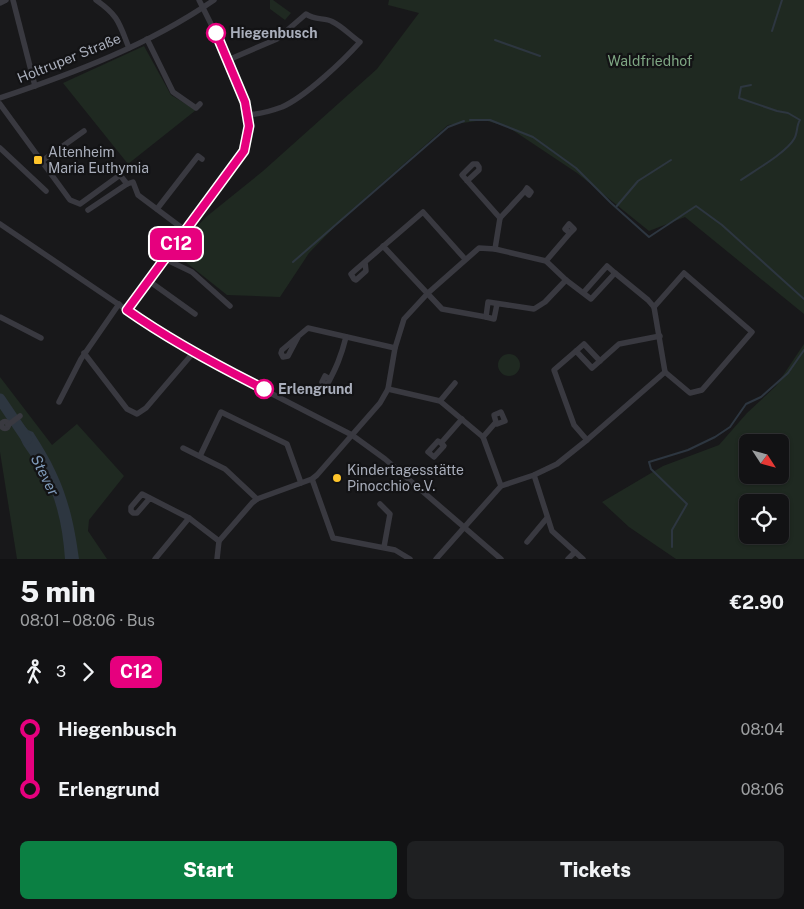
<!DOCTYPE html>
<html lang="en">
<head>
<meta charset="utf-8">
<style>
  :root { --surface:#121214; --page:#1f2022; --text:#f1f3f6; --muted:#9c9ea0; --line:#313234; --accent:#0b8043 }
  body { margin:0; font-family:"Public Sans",sans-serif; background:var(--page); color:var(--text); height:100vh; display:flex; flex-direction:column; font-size:19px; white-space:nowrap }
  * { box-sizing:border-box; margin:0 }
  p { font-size:16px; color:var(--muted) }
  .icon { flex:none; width:28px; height:28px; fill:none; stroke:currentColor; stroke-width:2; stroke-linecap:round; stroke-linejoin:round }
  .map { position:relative; height:559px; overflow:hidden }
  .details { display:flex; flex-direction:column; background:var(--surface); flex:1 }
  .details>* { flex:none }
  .badge { padding:0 10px; border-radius:8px; font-size:18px; line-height:32px }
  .needle { width:32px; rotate:126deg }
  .buttons { position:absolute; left:739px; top:434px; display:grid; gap:10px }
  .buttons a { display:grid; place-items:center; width:50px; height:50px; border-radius:8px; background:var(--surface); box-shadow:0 1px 4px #0004,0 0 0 1px var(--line); font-size:25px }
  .map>.badge { position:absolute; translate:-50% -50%; box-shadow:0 0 0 2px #fff }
  .legs { display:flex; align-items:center; gap:8px; height:55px; padding:0 20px; font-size:16px }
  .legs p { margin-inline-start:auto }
  .head { display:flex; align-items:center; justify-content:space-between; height:85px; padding:0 20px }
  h1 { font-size:28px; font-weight:800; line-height:38px }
  .cta { display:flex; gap:10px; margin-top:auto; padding:10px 20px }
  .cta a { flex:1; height:58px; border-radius:8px; background:var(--accent); color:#fff; font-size:20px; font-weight:800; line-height:58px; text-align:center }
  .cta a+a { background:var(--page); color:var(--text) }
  ul { padding:0 20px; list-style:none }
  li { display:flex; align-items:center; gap:18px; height:60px; font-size:19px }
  li i { display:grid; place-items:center; width:8px; height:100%; margin:0 6px; background:currentColor }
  li i::after { content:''; width:12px; height:12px; margin:-6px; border:4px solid; border-radius:50%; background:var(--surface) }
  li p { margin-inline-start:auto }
  li:first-child i { background:linear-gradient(#0000 50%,currentColor 0) }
  li:last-child i { background:linear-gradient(currentColor 50%,#0000 0) }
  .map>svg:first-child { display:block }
</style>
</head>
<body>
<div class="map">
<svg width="804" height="559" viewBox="0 0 804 559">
  <rect width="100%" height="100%" fill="#18181a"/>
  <g fill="#1f2921" fill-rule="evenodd">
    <path d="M270 0H273L291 13 285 20 270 9Z"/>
    <path d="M389 0H804V314L685 217 649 231 577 173 508 127 484 120 448 125 348 213 309 253 280 297 227 295 173 252 206 217 263 171 377 69 419 13 388 5Z"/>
    <path d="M144 46 171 95 196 110 128 164 63 83Z"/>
    <path d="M804 344V559H676L629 527 602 502 663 466 719 445 747 413 776 386ZM748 442H780V475H748ZM748 502H780V535H748Z"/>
    <circle cx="509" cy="365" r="11"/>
    <path d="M0 377 52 445 77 424 124 476 89 520 88 531 107 559H17L0 452Z"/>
  </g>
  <path fill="#2d3640" d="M22 423 28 430 33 432C62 476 72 507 79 559H65C63 529 57 498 42 472 36 463 30 455 24 446 20 440 20 434 16 428Z"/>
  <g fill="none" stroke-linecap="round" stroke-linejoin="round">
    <g stroke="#2d3640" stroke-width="2">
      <path d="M772 31 782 0"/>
      <path d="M495 40 540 56"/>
      <path d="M470 120H490L533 137 576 168 611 203 649 237 696 206 722 225 804 299"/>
      <path d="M741 180C754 171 787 152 794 139 798 133 796 126 800 120L788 113 777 111 739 98 741 87 751 85"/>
      <path d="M616 207 638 181 671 160"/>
      <path d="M293 262 448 127 464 121"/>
      <path d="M672 547V530L687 504 651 469 649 462 688 450 715 437 730 427 746 404 761 397 788 373 804 350"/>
    </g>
    <path stroke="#2d3640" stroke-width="11" d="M0 399 27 439"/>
    <g stroke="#393940" stroke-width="5.5">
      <path d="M13 0 35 86"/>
      <path d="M96 0C119 16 119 23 129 48"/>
      <path d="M0 3 6 0"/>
      <path d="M147 39 173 92 196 108 200 104"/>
      <path d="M228 60 277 39 306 14C316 21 324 17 333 22 343 27 351 36 360 42 343 61 305 97 282 107 271 111 260 114 248 115"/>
      <path d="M0 98C74 73 149 45 214 0"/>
      <path d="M0 104 70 200 80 204 120 175 127 184"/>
      <path d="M0 148 46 191"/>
      <path d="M42 161 84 131"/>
      <path d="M467 181 479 170V167L477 164H473L462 175 500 218"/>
      <path d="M157 209 198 156 202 159"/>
      <path d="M88 210 127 184 133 182 138 195 186 231"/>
      <path d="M0 224 177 344 216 365 352 435 385 459 501 559"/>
      <path d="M383 246 442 309 486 317"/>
      <path d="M495 249 500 218 525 191 527 188 531 192 529 195 525 191"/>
      <path d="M165 259 192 272 230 306"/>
      <path d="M546 261 570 233 574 229 569 224 565 229 570 233"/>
      <path d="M365 262 366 271 356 280 354 279 351 274C375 253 399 233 423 212L465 259"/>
      <path d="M149 281 195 314"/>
      <path d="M497 304 494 319 486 317 488 302 534 309 545 302 566 280"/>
      <path d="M654 307 684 273 752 332 702 390 690 393 665 372"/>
      <path d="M127 310 242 157 248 138 249 126 245 102 216 34 199 0"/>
      <path d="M0 317 41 338"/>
      <path d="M298 337 288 356 283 357 281 353 282 350 308 328 395 348"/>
      <path d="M576 351 584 344 600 361"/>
      <path d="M84 353 127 409 137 414 146 408 193 353"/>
      <path d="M330 379 325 376 322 382 327 385C336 368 341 357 346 337"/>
      <path d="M388 389 440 401 483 437 501 486"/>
      <path d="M440 401 455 383"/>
      <path d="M59 402 81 359 119 304"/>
      <circle cx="5" cy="425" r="3.5"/>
      <path d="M8 425 20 416"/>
      <path d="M483 437 496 422 497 424 505 421 501 412 494 415 496 422"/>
      <path d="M587 440 574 425 554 370 576 351 592 368 619 344 660 336"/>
      <path d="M441 443 444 446 434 457 428 452 438 441 441 443 462 419"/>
      <path d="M183 448 225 469 257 499"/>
      <path d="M200 456 221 412 287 444 301 483"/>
      <path d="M534 475 552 531 583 559"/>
      <path d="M312 479 333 538 395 550 410 559"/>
      <path d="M150 498 137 513H133L131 511V507L142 494 189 518 219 541"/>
      <path d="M380 504 390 514 384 547"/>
      <path d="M527 542 547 518"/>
      <path d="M155 559 189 518"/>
      <path d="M217 559 219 541 252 503 257 499 312 479 317 475 380 403 388 389 395 348 404 319 428 293 479 248 495 249 546 261 566 280 591 299 615 273 607 266 583 293"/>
      <path d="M436 559 501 486 534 475 557 464 587 440 665 372 654 307 648 300 615 273"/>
      <path d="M568 559 575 552"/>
    </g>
  </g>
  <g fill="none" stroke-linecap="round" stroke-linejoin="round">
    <defs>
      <path id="line-1" d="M216 33 245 102 249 126 244 151 127 310C171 341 216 365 264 389"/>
    </defs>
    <use href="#line-1" stroke="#fff" stroke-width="11"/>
    <use href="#line-1" stroke="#e6007e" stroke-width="8"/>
  </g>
  <g fill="#fff" stroke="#e6007e" stroke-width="2.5">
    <circle cx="216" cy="33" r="9"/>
    <circle cx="264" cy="389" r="9"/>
  </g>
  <g fill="#ffc52b" stroke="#131315" stroke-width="2">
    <rect x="33" y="155" width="10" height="10" rx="2.5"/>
    <circle cx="337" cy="478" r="5"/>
  </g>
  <g text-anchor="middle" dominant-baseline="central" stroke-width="4.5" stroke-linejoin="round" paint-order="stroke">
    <g font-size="14" font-weight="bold" fill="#a9aebb" stroke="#131315" text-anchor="start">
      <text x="230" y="33">Hiegenbusch</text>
      <text x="278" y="389">Erlengrund</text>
    </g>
    <g font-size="14" fill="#a9aebb" stroke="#131315">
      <text transform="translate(69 58) rotate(-22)">Holtruper Straße</text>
    </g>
    <g font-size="14" fill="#7fa784" stroke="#131315">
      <text x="650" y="61">Waldfriedhof</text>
    </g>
    <g font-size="14" fill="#a9aebb" stroke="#131315" text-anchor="start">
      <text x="48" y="152">Altenheim<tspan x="48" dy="16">Maria Euthymia</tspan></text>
      <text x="347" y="470">Kindertagesstätte<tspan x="347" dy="16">Pinocchio e.V.</tspan></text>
    </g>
    <g font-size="15" font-style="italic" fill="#7e99b8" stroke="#131315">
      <text transform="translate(45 475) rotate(63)">Stever</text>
    </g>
  </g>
</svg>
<div class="buttons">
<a><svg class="needle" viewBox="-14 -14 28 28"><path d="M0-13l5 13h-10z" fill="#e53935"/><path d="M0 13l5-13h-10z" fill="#9c9ea0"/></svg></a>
<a><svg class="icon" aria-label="locate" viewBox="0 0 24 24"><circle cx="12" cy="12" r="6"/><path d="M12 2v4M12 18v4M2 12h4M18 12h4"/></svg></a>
</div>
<b class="badge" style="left:176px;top:244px;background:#e6007e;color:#fff">C12</b>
</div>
<section class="details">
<div class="head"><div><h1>5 min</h1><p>08:01 – 08:06 · Bus</p></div><b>€2.90</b></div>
<div class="legs"><svg class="icon" aria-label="walk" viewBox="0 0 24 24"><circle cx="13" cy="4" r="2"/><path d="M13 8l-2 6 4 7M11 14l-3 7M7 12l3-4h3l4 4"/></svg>3<svg class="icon" aria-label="forward" viewBox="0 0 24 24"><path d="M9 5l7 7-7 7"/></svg><b class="badge" style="background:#e6007e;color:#fff">C12</b></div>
<ul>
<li><i style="color:#e6007e"></i><b>Hiegenbusch</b><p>08:04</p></li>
<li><i style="color:#e6007e"></i><b>Erlengrund</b><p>08:06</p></li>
</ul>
<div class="cta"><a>Start</a><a>Tickets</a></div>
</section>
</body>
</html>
